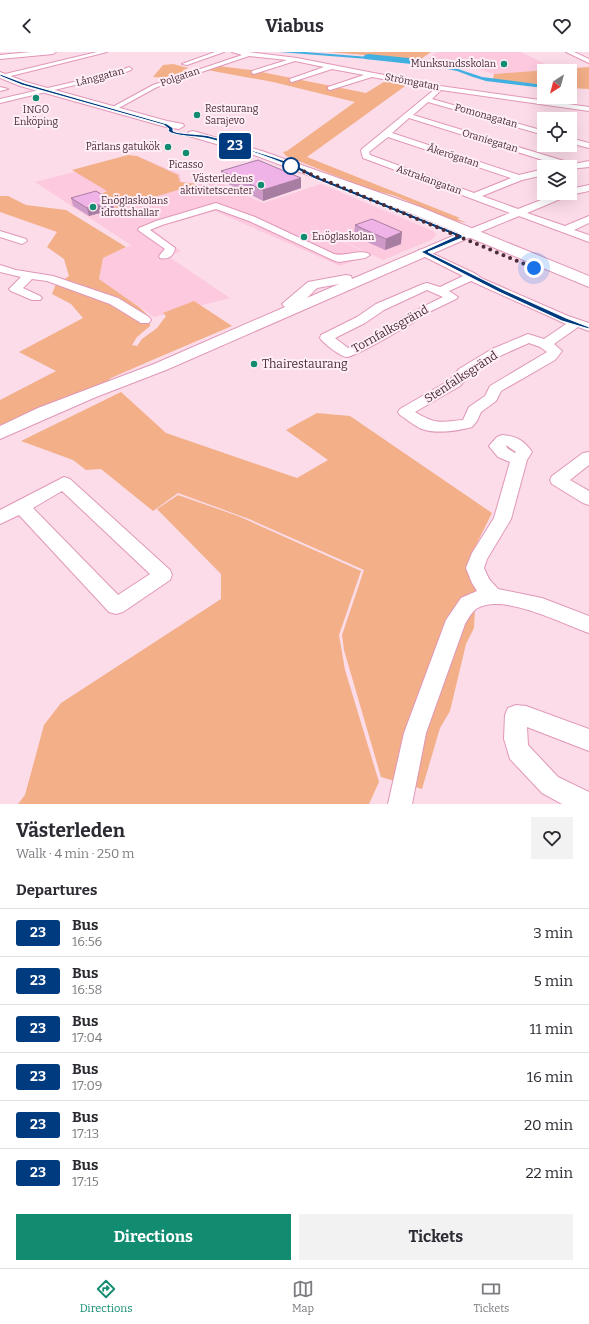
<!DOCTYPE html>
<html lang="en">
<head>
<meta charset="utf-8">
<style>
  :root { --surface:#fff; --page:#f2f2f3; --text:#2b2b33; --muted:#7c7c81; --line:#e1e1e2; --accent:#118c70 }
  body { margin:0; font-family:Bitter,serif; background:var(--page); color:var(--text); height:100vh; display:flex; flex-direction:column; font-size:15px; white-space:nowrap }
  * { box-sizing:border-box; margin:0 }
  p { font-size:13px; color:var(--muted) }
  .icon { flex:none; width:22px; height:22px; fill:none; stroke:currentColor; stroke-width:2; stroke-linecap:round; stroke-linejoin:round }
  .map { position:relative; height:752px; overflow:hidden }
  .sheet { display:flex; flex-direction:column; background:var(--surface); flex:1 }
  .sheet>* { flex:none }
  .badge { padding:0 8px; border-radius:3px; font-size:14px; line-height:26px }
  .needle { width:26px; rotate:216deg }
  .tools { position:absolute; left:537px; top:12px; display:grid; gap:8px }
  .tools a { display:grid; place-items:center; width:40px; height:40px; border-radius:0px; background:var(--surface); box-shadow:0 4px 16px #0002; font-size:20px }
  .you { position:absolute; width:20px; height:20px; margin:-10px; border:3px solid #fff; border-radius:50%; background:#1a73e8; box-shadow:0 0 0 6px #1a73e833 }
  .map>.badge { position:absolute; translate:-50% -50%; box-shadow:0 0 0 2px #fff }
  h2 { padding:0 16px; font-size:15px; line-height:36px }
  .round { display:grid; place-items:center; flex:none; width:42px; height:42px; border-radius:0px; background:var(--page) }
  .head { display:flex; align-items:center; justify-content:space-between; height:68px; padding:0 16px }
  h1 { font-size:19px; font-weight:700; line-height:30px }
  .action { display:flex; gap:8px; margin-top:auto; padding:8px 16px }
  .action a { flex:1; height:46px; border-radius:0px; background:var(--accent); color:#fff; font-size:16px; font-weight:700; line-height:46px; text-align:center }
  .action a+a { background:var(--page); color:var(--text) }
  ul { padding:0; list-style:none }
  li { display:flex; align-items:center; gap:12px; height:48px; padding:0 16px; border-top:1px solid var(--line) }
  li div { flex:1 }
  li b { display:block; font-size:15px }
  li em { font-style:normal }
  li .badge { min-width:44px; font-weight:700; text-align:center }
  header { display:flex; justify-content:space-between; align-items:center; height:52px; padding:0 16px; background:var(--surface); font-size:18px; font-weight:700 }
  .menu { display:flex; justify-content:space-around; align-items:center; height:56px; border-top:1px solid var(--line); background:var(--surface); font-size:11px; color:var(--muted) }
  .menu a { display:grid; justify-items:center; gap:2px }
  .menu .selected { color:var(--accent) }
  .map>svg:first-child { display:block }
</style>
</head>
<body>
<header><svg class="icon" aria-label="back" viewBox="0 0 24 24"><path d="M15 5l-7 7 7 7"/></svg>Viabus<svg class="icon" aria-label="heart" viewBox="0 0 24 24"><path d="M12 20l-8-8c-3-5 5-10 8-4 3-6 11-1 8 4z"/></svg></header>
<div class="map">
<svg width="589" height="752" viewBox="0 0 589 752">
  <rect width="100%" height="100%" fill="#fcdce9"/>
  <g fill="#fcc9df">
    <path d="M437 0H521L558 18 494 22 469 14 428 7Z"/>
    <path d="M137 104 180 122 181 130 199 132 213 127 263 151 321 132 433 179 436 182 435 185 431 188 383 208 291 164 370 203 340 214 215 159 152 177 181 199 169 205 230 246 154 265 99 227 103 206 131 193 35 130Z"/>
  </g>
  <g fill="#f2af88">
    <path d="M327 0H431L421 7H415Z"/>
    <path d="M173 12 188 16C178 26 166 26 153 25L163 13Z"/>
    <path d="M218 14 251 18 366 41 387 28 408 32 307 105 460 166 457 167 467 171 452 168 393 143 371 138 286 104 283 100 287 99 355 50 273 30 207 18Z"/>
    <path d="M589 15V37L570 36V19H544V33L493 27 494 22Z"/>
    <path d="M128 103 137 104 178 123 180 130 198 132 117 156 98 144 107 139 72 118Z"/>
    <path d="M0 144H8L26 153 66 158 126 195 103 206 99 227 139 255 150 265V274L137 285 132 293 137 294 142 287 157 276 166 264 163 261 194 249 232 274 150 309 111 326 103 333 0 379V348L56 319 19 300 83 266 71 252 52 242 55 234 69 224 64 207 47 195 57 180 0 160Z"/>
    <path d="M121 340 166 381 297 426 328 408 286 378 317 361 350 364 492 461 467 511 476 538 474 576 466 592 450 659 440 676 422 737 381 725 344 598 342 583 364 518 249 467 178 441 153 459 101 417 86 418 73 408 21 389Z"/>
    <path d="M178 443 238 464 361 519 339 583 345 618 379 730 369 752H18L25 743 44 673 61 651 221 547V522L157 457Z"/>
  </g>
  <path fill="#41b0e1" d="M279 0H305L421 9 452 15 482 25 544 33V36L486 29 473 25 457 19 419 11Z"/>
  <g fill="none" stroke-linecap="round" stroke-linejoin="round">
    <path fill="#41b0e1" fill-rule="evenodd" d="M368 2 439 9 444 12 439 15 365 7 363 5 365 3Z"/>
    <defs>
      <g id="minor">
        <path d="M97 0H107L3 26 0 24 1 23Z"/>
        <path d="M215 0H224L187 13 182 12Z"/>
        <path d="M232 0H248L297 6 440 34 589 55V59L441 38 432 47 544 79V83L428 50 413 63 574 112 589 109V115L570 117V115H565L409 66 392 81 519 123 544 117V123L522 128 482 144 518 157 559 141H570V137L589 133V139L570 143 527 161 565 174 589 164V171L574 178 589 183V190L519 164 473 183H465L464 181 465 179 510 161 363 106 361 99 362 97 435 37 372 25 330 38 328 37V35L364 23 332 17 292 30 290 29V27L324 15 295 9 254 22 252 21V19L287 8 249 4 157 35 115 58 113 59 109 57 153 33 242 3ZM388 85 511 126 474 141 370 103 369 100Z"/>
        <path d="M566 0H574L589 7V11Z"/>
        <path d="M129 15 132 17 131 18 121 22 0 51V47L117 20Z"/>
        <path d="M0 35 8 37 0 39Z"/>
        <path d="M570 86 589 91V96L570 91Z"/>
        <path d="M216 151 255 165 334 202C344 205 364 196 370 203L365 206 339 210 335 209 249 169 216 157 162 173 150 178 175 196C174 204 168 208 160 206L159 204 165 197 138 178 139 176 156 169Z"/>
        <path d="M0 179 26 187 27 189 22 192 0 185Z"/>
        <path d="M423 197 476 222 481 226 568 264 589 271V279L578 275 554 292 562 299 555 308 501 339 496 349 481 360 477 369 472 375C457 379 436 382 422 377 414 374 407 367 400 363L398 360 400 357 450 328 459 317 492 297 528 282 544 287 566 272 471 229 449 239 458 245 456 247 425 262C421 267 355 305 347 305 341 305 323 291 320 286L321 283 357 265 376 252 423 232 427 231 440 235 463 224 419 202 418 200 419 198ZM427 238 443 245C410 260 381 280 348 296L335 286 365 271 384 258ZM529 291 540 295 547 300 490 334 485 344 469 355 463 368C439 370 437 373 415 360L460 334 469 323 502 303Z"/>
        <path d="M0 213 16 218 53 224 118 246 149 265 151 268 149 271H141L110 252 47 229 32 227 23 236 40 244 42 246 40 248H32L11 239 9 237 21 225 0 220Z"/>
        <path d="M502 383C516 384 524 388 532 400L527 408 511 467 487 507 484 516 489 527 498 537 542 546 589 564V581C563 572 502 540 476 557 472 560 468 567 465 572L426 681 412 752H388L404 681 446 568 461 546 477 539 472 531 466 516 472 501 494 466 510 410 498 405 489 394 497 385ZM506 393 516 400 515 401 507 396Z"/>
        <path d="M589 400V413L570 428 589 439V453L583 451 552 432 550 428 552 424 583 401Z"/>
        <path d="M64 425 70 427 170 518 172 523 170 528 123 560 116 562 109 560 19 463 0 472V458ZM62 439 150 522 118 543 33 456Z"/>
        <path d="M516 653 526 654 589 677V699L527 675 528 693 558 725 589 740V752H562L542 741 510 707 504 687 505 663 508 656Z"/>
      </g>
      <g id="tertiary">
        <path d="M31 0H56L53 2 0 7V3Z"/>
        <path d="M469 177 473 178 475 181 473 184 166 318 96 345 0 387V374L38 356 154 312 285 255 282 252 308 230 346 223 351 224 352 227ZM339 232 307 246 317 236Z"/>
      </g>
      <g id="secondary">
        <path d="M0 20 26 30 167 69 183 72 184 74 179 77 166 75 20 34 0 26Z"/>
        <path d="M193 79 262 99 420 155 589 224V235L410 161 254 103 189 84 188 82 189 80Z"/>
      </g>
    </defs>
    <use href="#minor" stroke="#e197b8" stroke-width="2"/>
    <use href="#tertiary" stroke="#e197b8" stroke-width="2"/>
    <use href="#secondary" stroke="#e197b8" stroke-width="2"/>
    <use href="#minor" fill="#fff" fill-rule="evenodd"/>
    <use href="#tertiary" fill="#fff" fill-rule="evenodd"/>
    <use href="#secondary" fill="#fff" fill-rule="evenodd"/>
  </g>
  <g fill="#ce9ac7">
    <path d="M221 119 301 136 263 149 222 129Z"/>
    <path d="M71 146 112 149 114 157 89 164 73 154Z"/>
    <path d="M355 173 401 192 385 198 354 184Z"/>
  </g>
  <g fill="#a87da2">
    <path d="M301 126V136L263 149V138Z"/>
    <path d="M112 149 114 157 89 164 87 156Z"/>
    <path d="M402 180 401 192 385 198 386 187Z"/>
  </g>
  <g fill="#f0b3e7" stroke="#a87da2">
    <path d="M258 108 301 126 263 138 221 119Z"/>
    <path d="M96 139 112 149 87 156 71 146Z"/>
    <path d="M372 167 402 180 386 187 355 173Z"/>
  </g>
  <path fill="#003b80" stroke="#fff" d="M0 22 24 31 167 72 173 76V79C177 82 201 82 209 84 222 87 235 92 247 97 271 104 295 111 316 124L462 183V186L428 200 504 238 566 266 589 275V277L562 269 499 240 421 200 456 184 313 126C285 109 242 96 210 87 199 84 175 85 168 79L169 77 164 73 22 33 0 24Z"/>
  <g fill="none" stroke-linecap="round" stroke-linejoin="round">
    <path stroke="#492b39" stroke-width="4" stroke-dasharray="0 7.2" d="M291 114 534 216"/>
  </g>
  <g fill="#118c70" stroke="#ffeef5" stroke-width="1.5">
    <circle cx="504" cy="12" r="4"/>
    <circle cx="36" cy="46" r="4"/>
    <circle cx="197" cy="63" r="4"/>
    <circle cx="168" cy="95" r="4"/>
    <circle cx="186" cy="101" r="4"/>
    <circle cx="261" cy="133" r="4"/>
    <circle cx="93" cy="155" r="4"/>
    <circle cx="304" cy="185" r="4"/>
    <circle cx="254" cy="312" r="4"/>
  </g>
  <circle fill="#fff" stroke="#003b80" stroke-width="2" cx="291" cy="114" r="8"/>
  <g text-anchor="middle" dominant-baseline="central" stroke-width="4" stroke-linejoin="round" paint-order="stroke">
    <g font-size="10" fill="#492b39" stroke="#ffeef5" text-anchor="end">
      <text x="496" y="12">Munksundsskolan</text>
      <text x="205" y="57" text-anchor="start">Restaurang<tspan x="205" dy="12">Sarajevo</tspan></text>
      <text x="36" y="58" text-anchor="middle">INGO<tspan x="36" dy="12">Enköping</tspan></text>
      <text x="160" y="95">Pärlans gatukök</text>
      <text x="186" y="113" text-anchor="middle">Picasso</text>
      <text x="253" y="127">Västerledens<tspan x="253" dy="12">aktivitetscenter</tspan></text>
      <text x="101" y="149" text-anchor="start">Enöglaskolans<tspan x="101" dy="12">idrottshallar</tspan></text>
      <text x="312" y="185" text-anchor="start">Enöglaskolan</text>
    </g>
    <g font-size="10" fill="#492b39" stroke="#ffeef5">
      <text transform="translate(100 25) rotate(-15)">Långgatan</text>
      <text transform="translate(180 25) rotate(-19)">Polgatan</text>
      <text transform="translate(412 30) rotate(11)">Strömgatan</text>
      <text transform="translate(486 64) rotate(16)">Pomonagatan</text>
      <text transform="translate(490 89) rotate(17)">Oraniegatan</text>
      <text transform="translate(453 104) rotate(18)">Åkerögatan</text>
      <text transform="translate(429 128) rotate(20)">Astrakangatan</text>
    </g>
    <g font-size="12" fill="#492b39" stroke="#ffeef5">
      <text transform="translate(390 277) rotate(-29)">Tornfalksgränd</text>
      <text transform="translate(461 325) rotate(-33)">Stenfalksgränd</text>
    </g>
    <g font-size="12" fill="#492b39" stroke="#ffeef5" text-anchor="start">
      <text x="262" y="312">Thairestaurang</text>
    </g>
  </g>
</svg>
<div class="tools">
<a><svg class="needle" viewBox="-14 -14 28 28"><path d="M0-13l5 13h-10z" fill="#e53935"/><path d="M0 13l5-13h-10z" fill="#7c7c81"/></svg></a>
<a><svg class="icon" aria-label="locate" viewBox="0 0 24 24"><circle cx="12" cy="12" r="6"/><path d="M12 2v4M12 18v4M2 12h4M18 12h4"/></svg></a>
<a><svg class="icon" aria-label="layers" viewBox="0 0 24 24"><path d="M12 4l9 5-9 5-9-5zM3 14l9 5 9-5"/></svg></a>
</div>
<div class="you" style="left:534px;top:216px"></div>
<b class="badge" style="left:235px;top:94px;background:#003b80;color:#fff">23</b>
</div>
<section class="sheet">
<div class="head"><div><h1>Västerleden</h1><p>Walk · 4 min · 250 m</p></div><a class="round"><svg class="icon" aria-label="heart" viewBox="0 0 24 24"><path d="M12 20l-8-8c-3-5 5-10 8-4 3-6 11-1 8 4z"/></svg></a></div>
<h2>Departures</h2>
<ul>
<li><span class="badge" style="background:#003b80;color:#fff">23</span><div><b>Bus</b><p>16:56</p></div><em>3 min</em></li>
<li><span class="badge" style="background:#003b80;color:#fff">23</span><div><b>Bus</b><p>16:58</p></div><em>5 min</em></li>
<li><span class="badge" style="background:#003b80;color:#fff">23</span><div><b>Bus</b><p>17:04</p></div><em>11 min</em></li>
<li><span class="badge" style="background:#003b80;color:#fff">23</span><div><b>Bus</b><p>17:09</p></div><em>16 min</em></li>
<li><span class="badge" style="background:#003b80;color:#fff">23</span><div><b>Bus</b><p>17:13</p></div><em>20 min</em></li>
<li><span class="badge" style="background:#003b80;color:#fff">23</span><div><b>Bus</b><p>17:15</p></div><em>22 min</em></li>
</ul>
<div class="action"><a>Directions</a><a>Tickets</a></div>
</section>
<nav class="menu">
<a class="selected"><svg class="icon" aria-label="directions" viewBox="0 0 24 24"><path d="M12 3l9 9-9 9-9-9zM9 14v-3h6M13 9l2 2-2 2"/></svg>Directions</a>
<a><svg class="icon" aria-label="map" viewBox="0 0 24 24"><path d="M3 6l6-2 6 2 6-2v14l-6 2-6-2-6 2zM9 4v14M15 6v14"/></svg>Map</a>
<a><svg class="icon" aria-label="tickets" viewBox="0 0 24 24"><path d="M3 7h18v10H3zM15 7v10"/></svg>Tickets</a>
</nav>
</body>
</html>
